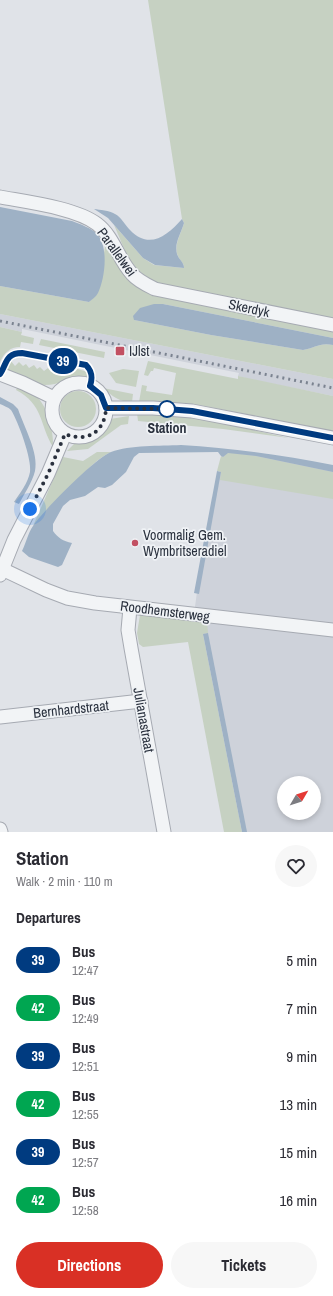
<!DOCTYPE html>
<html lang="en">
<head>
<meta charset="utf-8">
<style>
  :root { --surface:#fff; --page:#f7f7f7; --text:#2b2b33; --muted:#7c7c81; --accent:#d93025 }
  body { margin:0; font-family:"Archivo Narrow",sans-serif; background:var(--page); color:var(--text); height:100vh; display:flex; flex-direction:column; font-size:15px; white-space:nowrap }
  * { box-sizing:border-box; margin:0 }
  p { font-size:13px; color:var(--muted) }
  .icon { flex:none; width:22px; height:22px; fill:none; stroke:currentColor; stroke-width:2; stroke-linecap:round; stroke-linejoin:round }
  .map { position:relative; height:832px; overflow:hidden }
  .drawer { display:flex; flex-direction:column; background:var(--surface); flex:1 }
  .drawer>* { flex:none }
  .badge { padding:0 8px; border-radius:13px; font-size:14px; line-height:26px }
  .needle { width:26px; rotate:51deg }
  .fabs { position:absolute; left:277px; top:776px; display:grid; gap:8px }
  .fabs a { display:grid; place-items:center; width:44px; height:44px; border-radius:50%; background:var(--surface); box-shadow:0 2px 6px #0003; font-size:20px }
  .you { position:absolute; width:20px; height:20px; margin:-10px; border:3px solid #fff; border-radius:50%; background:#1a73e8; box-shadow:0 0 0 6px #1a73e833 }
  .map>.badge { position:absolute; translate:-50% -50%; box-shadow:0 0 0 2px #fff }
  h2 { padding:0 16px; font-size:15px; line-height:36px }
  .round { display:grid; place-items:center; flex:none; width:42px; height:42px; border-radius:21px; background:var(--page) }
  .headline { display:flex; align-items:center; justify-content:space-between; height:68px; padding:0 16px }
  h1 { font-size:19px; font-weight:800; line-height:30px }
  .button { display:flex; gap:8px; margin-top:auto; padding:8px 16px }
  .button a { flex:1; height:46px; border-radius:24px; background:var(--accent); color:#fff; font-size:16px; font-weight:800; line-height:46px; text-align:center }
  .button a+a { background:var(--page); color:var(--text) }
  ul { padding:0; list-style:none }
  li { display:flex; align-items:center; gap:12px; height:48px; padding:0 16px }
  li div { flex:1 }
  li b { display:block; font-size:15px }
  li em { font-style:normal }
  li .badge { min-width:44px; font-weight:700; text-align:center }
  .map>svg:first-child { display:block }
</style>
</head>
<body>
<div class="map">
<svg width="333" height="832" viewBox="0 0 333 832">
  <rect width="100%" height="100%" fill="#e0e3e8"/>
  <g fill="#ced2da" fill-rule="evenodd">
    <path d="M0 314 333 379V396L249 379 238 376 239 373 22 329V332L0 327Z"/>
    <path d="M224 450 333 468V832H245L206 636H191L197 592ZM284 783H314V813H284Z"/>
  </g>
  <g fill="#c6d1c2">
    <path d="M148 0H333V319L160 284C129 270 127 254 114 225L143 258 154 265 184 268C184 262 180 261 178 256 173 246 181 234 184 223L182 219Z"/>
    <path d="M101 239 106 244 128 277 333 329V338L163 304 134 320 211 335 303 350C315 348 320 342 333 345V379L0 314V286L89 302 97 294 105 247Z"/>
    <path d="M0 327 22 332 21 335 34 338 33 344 21 342 20 347C10 347 4 353 0 362Z"/>
    <path d="M41 339 105 352 104 358 39 345Z"/>
    <path d="M11 361 15 366 19 362 23 366 26 364 29 368 34 365 37 369 40 367 44 371 48 368 51 372 54 370 58 374 62 371 66 375 74 368 88 372V378C71 375 61 385 45 385 34 385 17 375 7 371Z"/>
    <path d="M148 361 238 379V376L333 396V431L199 405 139 402 142 385 147 386 146 391 172 395 176 373 154 368 153 371H151L148 376 144 375Z"/>
    <path d="M123 369 139 371 136 387 116 383 109 373Z"/>
    <path d="M18 386C24 389 32 392 37 397 48 407 54 433 53 447 39 424 44 405 16 390Z"/>
    <path d="M103 388 133 394 132 402C119 402 112 396 103 388Z"/>
    <circle cx="78" cy="409" r="18"/>
    <path d="M137 413 184 415 289 438 223 429 138 421Z"/>
    <path d="M129 416 128 424 121 425 88 449 67 451 74 444C92 443 103 437 110 419Z"/>
    <path d="M97 452H111C98 458 87 470 77 480 61 495 47 510 33 526L63 457 83 461Z"/>
    <path d="M228 452 256 456 333 472V499L220 480 221 472 217 471 221 456 223 457Z"/>
    <path d="M140 615 207 621 208 633 203 634 242 832H224L188 642 143 647 139 644 137 633Z"/>
  </g>
  <g fill="#9eb1c5">
    <path d="M0 207 72 221C80 224 91 228 97 234 109 247 105 278 98 293 96 297 92 299 89 302L0 286Z"/>
    <path d="M94 209C100 210 109 210 115 214 121 217 125 225 130 230 149 250 167 236 182 219L184 223C181 234 174 243 177 254 179 260 184 262 184 268L155 265 143 258 108 218Z"/>
    <path d="M154 304H163L333 338V345C320 342 315 348 303 350L211 335 134 320 133 316 140 308Z"/>
    <path d="M0 397 13 404 18 409C24 427 39 453 35 471 32 483 24 494 19 504L14 502C20 493 28 483 30 472 32 459 18 421 11 410 8 407 4 406 0 404Z"/>
    <path d="M181 445C232 448 282 455 333 465V472L256 456 228 453 223 457 221 456 218 452 139 453 134 457 126 472 112 485 105 488 98 487 85 496 70 500 63 506 53 524V531C58 538 63 541 72 543L62 565 58 567 29 557 22 551C26 543 28 533 33 526 43 511 95 458 111 452 130 445 160 446 181 445Z"/>
    <path d="M217 471 221 472 199 594 194 593Z"/>
    <path d="M208 633 247 832H242L203 634Z"/>
  </g>
  <g fill="none" stroke-linecap="round" stroke-linejoin="round">
    <defs>
      <g id="minor">
        <path d="M0 197C27 202 76 208 97 224 114 237 118 259 132 274 138 281 147 285 155 289L333 325"/>
        <path d="M0 374 23 383 54 398"/>
        <circle cx="79" cy="410" r="27"/>
        <path d="M106 408H153L192 411 333 438"/>
        <path d="M2 569 46 590 67 598 95 603 333 630"/>
        <path d="M0 575 14 540 48 474 65 434"/>
        <path d="M130 608 128 630 131 648 164 832"/>
        <path d="M0 717 141 701"/>
        <path d="M0 829 1 832"/>
      </g>
    </defs>
    <use href="#minor" stroke="#a6aab2" stroke-width="15"/>
    <use href="#minor" stroke="#f2f4f6" stroke-width="13"/>
    <path stroke="#7b8390" stroke-width="3" stroke-dasharray="2 4" stroke-linecap="butt" d="M0 321 333 388"/>
  </g>
  <g fill="none" stroke-linecap="round" stroke-linejoin="round">
    <defs>
      <path id="line" d="M0 374C7 364 5 353 22 353L86 365C92 371 93 377 90 386L101 395 106 408H153L192 411 333 438"/>
    </defs>
    <use href="#line" stroke="#fff" stroke-width="9"/>
    <use href="#line" stroke="#003b80" stroke-width="6"/>
    <path stroke="#2a313e" stroke-width="4" stroke-dasharray="0 7.2" d="M30 509 48 474 65 434C87 443 105 432 106 408L167 409"/>
  </g>
  <g fill="#c25062" stroke="#eff2f5" stroke-width="1.5">
    <rect x="115" y="346" width="10" height="10" rx="2"/>
    <circle cx="135" cy="543" r="4"/>
  </g>
  <circle fill="#fff" stroke="#003b80" stroke-width="2" cx="167" cy="409" r="8"/>
  <g text-anchor="middle" dominant-baseline="central" stroke-width="3.5" stroke-linejoin="round" paint-order="stroke">
    <g font-size="14" fill="#2a313e" stroke="#eff2f5">
      <text transform="translate(117 252) rotate(54)">Parallelwei</text>
      <text transform="translate(249 308) rotate(12)">Skerdyk</text>
      <text transform="translate(165 611) rotate(7)">Roodhemsterweg</text>
      <text transform="translate(71 709) rotate(-6)">Bernhardstraat</text>
      <text transform="translate(144 720) rotate(80)">Julianastraat</text>
    </g>
    <g font-size="14" fill="#2a313e" stroke="#eff2f5" text-anchor="start">
      <text x="129" y="351">IJlst</text>
      <text x="143" y="535">Voormalig Gem.<tspan x="143" dy="16">Wymbritseradiel</tspan></text>
    </g>
    <g font-size="14" font-weight="bold" fill="#2a313e" stroke="#eff2f5">
      <text x="167" y="428">Station</text>
    </g>
  </g>
</svg>
<div class="fabs">
<a><svg class="needle" viewBox="-14 -14 28 28"><path d="M0-13l5 13h-10z" fill="#e53935"/><path d="M0 13l5-13h-10z" fill="#7c7c81"/></svg></a>
</div>
<div class="you" style="left:30px;top:509px"></div>
<b class="badge" style="left:63px;top:361px;background:#003b80;color:#fff">39</b>
</div>
<section class="drawer">
<div class="headline"><div><h1>Station</h1><p>Walk · 2 min · 110 m</p></div><a class="round"><svg class="icon" aria-label="heart" viewBox="0 0 24 24"><path d="M12 20l-8-8c-3-5 5-10 8-4 3-6 11-1 8 4z"/></svg></a></div>
<h2>Departures</h2>
<ul>
<li><span class="badge" style="background:#003b80;color:#fff">39</span><div><b>Bus</b><p>12:47</p></div><em>5 min</em></li>
<li><span class="badge" style="background:#00a651;color:#fff">42</span><div><b>Bus</b><p>12:49</p></div><em>7 min</em></li>
<li><span class="badge" style="background:#003b80;color:#fff">39</span><div><b>Bus</b><p>12:51</p></div><em>9 min</em></li>
<li><span class="badge" style="background:#00a651;color:#fff">42</span><div><b>Bus</b><p>12:55</p></div><em>13 min</em></li>
<li><span class="badge" style="background:#003b80;color:#fff">39</span><div><b>Bus</b><p>12:57</p></div><em>15 min</em></li>
<li><span class="badge" style="background:#00a651;color:#fff">42</span><div><b>Bus</b><p>12:58</p></div><em>16 min</em></li>
</ul>
<div class="button"><a>Directions</a><a>Tickets</a></div>
</section>
</body>
</html>
